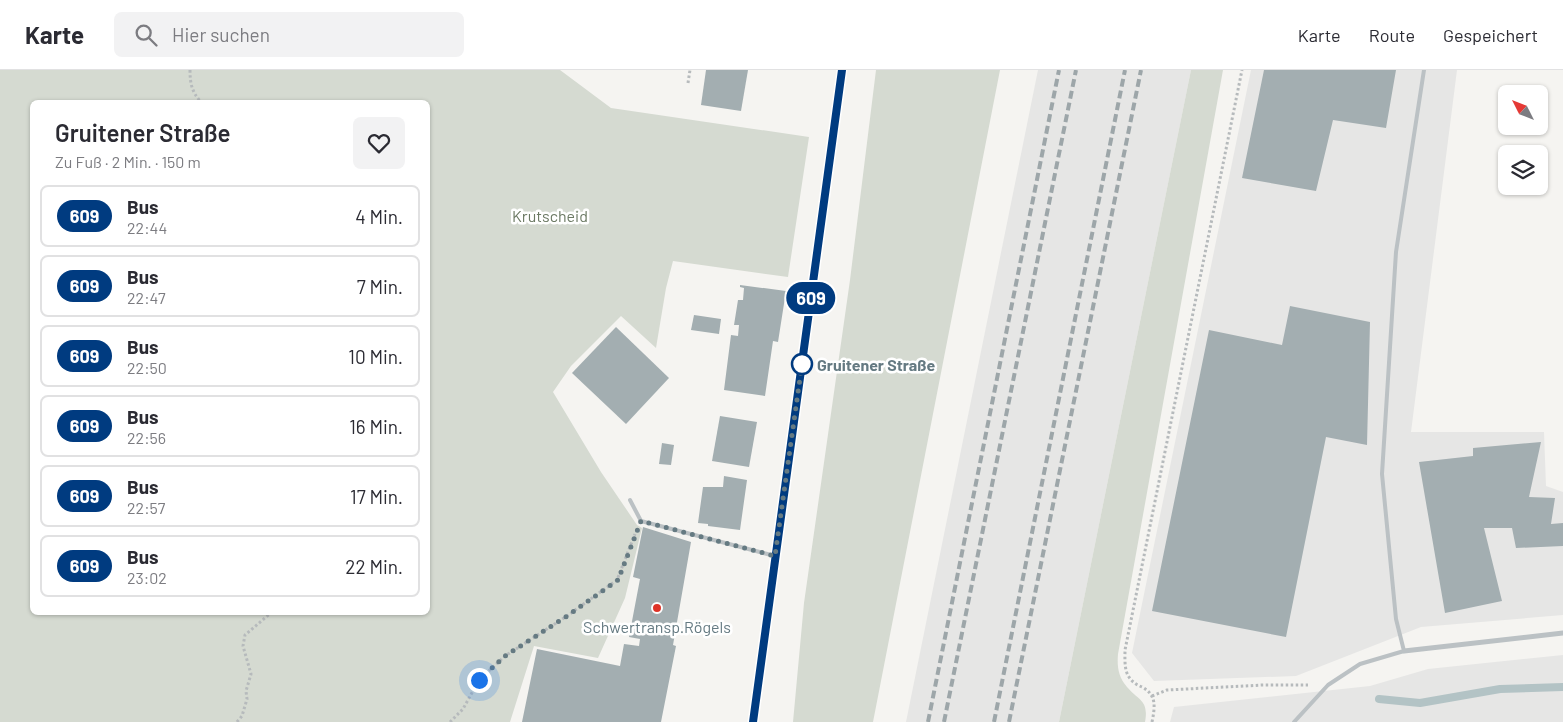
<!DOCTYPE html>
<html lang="de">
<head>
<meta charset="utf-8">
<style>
  :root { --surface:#fff; --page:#f2f2f3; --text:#2b2b33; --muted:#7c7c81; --line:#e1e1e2 }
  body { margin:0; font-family:Barlow,sans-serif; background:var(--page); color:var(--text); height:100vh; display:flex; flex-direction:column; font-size:19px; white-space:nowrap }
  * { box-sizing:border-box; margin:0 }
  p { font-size:16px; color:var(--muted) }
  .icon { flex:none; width:28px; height:28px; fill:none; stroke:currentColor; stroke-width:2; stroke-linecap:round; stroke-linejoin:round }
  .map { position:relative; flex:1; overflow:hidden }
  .side { position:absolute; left:30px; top:30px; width:400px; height:515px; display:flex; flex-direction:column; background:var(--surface); border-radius:8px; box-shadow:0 1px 4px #0004 }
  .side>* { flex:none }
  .badge { padding:0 10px; border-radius:16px; font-size:18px; line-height:32px }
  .needle { width:32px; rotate:312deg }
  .buttons { position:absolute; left:1498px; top:15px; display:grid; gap:10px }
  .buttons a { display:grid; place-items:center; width:50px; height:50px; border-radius:8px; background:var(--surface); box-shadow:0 1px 4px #0004; font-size:25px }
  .you { position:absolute; width:25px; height:25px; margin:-12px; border:4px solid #fff; border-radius:50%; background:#1a73e8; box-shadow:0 0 0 8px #1a73e833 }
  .map>.badge { position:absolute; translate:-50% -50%; box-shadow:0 0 0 2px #fff }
  .round { display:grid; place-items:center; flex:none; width:52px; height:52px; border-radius:8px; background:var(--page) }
  .head { display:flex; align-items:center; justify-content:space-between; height:85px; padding:0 25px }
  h1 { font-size:24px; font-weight:600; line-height:38px }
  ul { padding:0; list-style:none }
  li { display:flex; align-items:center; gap:15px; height:62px; margin:0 10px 8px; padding:0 15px; border:2px solid var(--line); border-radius:8px }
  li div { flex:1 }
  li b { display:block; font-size:19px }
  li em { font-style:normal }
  li .badge { min-width:55px; font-weight:700; text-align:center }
  header { display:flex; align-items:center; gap:30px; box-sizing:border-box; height:70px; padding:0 25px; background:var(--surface); border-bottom:1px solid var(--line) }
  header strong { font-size:24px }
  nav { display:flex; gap:28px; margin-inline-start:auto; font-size:18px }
  .search { width:350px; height:45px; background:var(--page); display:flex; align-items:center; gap:12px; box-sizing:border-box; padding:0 18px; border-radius:8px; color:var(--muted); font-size:19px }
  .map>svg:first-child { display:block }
</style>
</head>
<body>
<header>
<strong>Karte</strong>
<div class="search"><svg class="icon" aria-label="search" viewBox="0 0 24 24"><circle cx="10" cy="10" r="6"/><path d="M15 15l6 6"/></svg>Hier suchen</div>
<nav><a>Karte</a><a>Route</a><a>Gespeichert</a></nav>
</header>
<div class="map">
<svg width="1563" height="652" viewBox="0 0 1563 652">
  <rect width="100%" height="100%" fill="#f5f4f1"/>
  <g fill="#e6e6e5">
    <path d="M1038 0H1191L1059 652H906Z"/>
    <path d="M1251 0H1457L1411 362H1544L1546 416 1563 422V545L1421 557 1296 606 1154 611 1132 583Z"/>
    <path d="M1563 585V652H1170L1174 637 1370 616 1428 599Z"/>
  </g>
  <g fill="#d5dad1" fill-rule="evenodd">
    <path d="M0 0H560L611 38 809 67 788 207 673 191 666 218 656 278 621 246 571 296 553 322 601 402 637 455 642 458 625 528 598 588 534 576 510 652H0ZM32 32H428V542H32Z"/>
    <path d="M876 0H1000L873 652H793L804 533 850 210Z"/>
    <path d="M1191 0H1223L1118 584C1117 596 1118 607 1127 617 1139 631 1149 630 1145 652H1059Z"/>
  </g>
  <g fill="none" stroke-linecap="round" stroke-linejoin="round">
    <path stroke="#b3c3c5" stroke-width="8" d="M1379 629 1420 633 1500 619 1563 617"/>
  </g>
  <g fill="#a3aeb1">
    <path d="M706 0H748L741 41 701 35Z"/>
    <path d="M1264 0H1396L1386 58 1333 50 1316 121 1242 108Z"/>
    <path d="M740 215 786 221 778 272 773 271 765 326 724 320 731 265 738 266 739 255H734L738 230H743L744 218 740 217Z"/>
    <path d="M1290 236 1370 252 1367 375 1326 367 1286 567 1152 541 1209 260 1282 275Z"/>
    <path d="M694 245 721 249 719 264 691 260Z"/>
    <path d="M616 257 669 308 626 354 572 303Z"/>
    <path d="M720 346 757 352 749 397 712 391Z"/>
    <path d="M1541 372 1529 427 1555 428 1551 454 1563 453V476L1516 478 1512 458H1484L1502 531 1445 543 1419 392 1473 386V378Z"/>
    <path d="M662 373 674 375 671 395 659 394Z"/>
    <path d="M724 406 747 410 740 460 708 456V454L698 453 703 417H723Z"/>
    <path d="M643 457 691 472 673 575 676 576 661 652H522L537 579 620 596 624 574 639 576 640 569 629 567 640 509 633 507Z"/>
  </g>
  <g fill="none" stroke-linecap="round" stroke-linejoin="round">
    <g stroke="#b6babc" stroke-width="3" stroke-dasharray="2.5 2.5" stroke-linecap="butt">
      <path d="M190 0C190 14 192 22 201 32"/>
      <path d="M688 13 690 0"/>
      <path d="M1152 626 1167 620 1263 615H1308"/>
      <path d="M237 652 242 646 247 629 246 621 251 604 243 576 245 565 272 542"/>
      <path d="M450 652 463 639 479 610 505 586 567 546 617 510 635 464"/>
      <path d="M1152 652C1155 637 1157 625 1142 617 1137 615 1132 612 1129 607 1124 600 1125 588 1125 580L1242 0"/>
    </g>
    <g stroke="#bbc1c4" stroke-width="4">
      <path d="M630 430 641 451 775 486"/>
      <path d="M1294 652 1328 615 1360 594 1404 581 1396 549 1382 404 1396 182 1424 0"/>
    </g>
    <path stroke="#bbc1c4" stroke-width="5" d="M1404 581 1563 563"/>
    <path stroke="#bbc1c4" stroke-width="9" d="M753 652 842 0"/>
    <g stroke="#9da6a9" stroke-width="4" stroke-dasharray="8 4" stroke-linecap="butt">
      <path d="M928 652 1059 0"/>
      <path d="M944 652 1076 0"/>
      <path d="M994 652 1125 0"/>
      <path d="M1009 652 1141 0"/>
    </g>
  </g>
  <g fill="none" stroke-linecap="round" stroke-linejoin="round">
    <defs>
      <path id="line" d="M753 652 842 0"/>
    </defs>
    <use href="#line" stroke="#fff" stroke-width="11"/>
    <use href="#line" stroke="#003b80" stroke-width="8"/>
    <path stroke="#657a82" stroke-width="5" stroke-dasharray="0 9" d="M479 610 505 586 567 546 618 510 641 451 775 486 803 287 802 294"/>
  </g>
  <circle fill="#fff" stroke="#003b80" stroke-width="2.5" cx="802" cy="294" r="10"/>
  <circle fill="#de3328" stroke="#fff" stroke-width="2" cx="657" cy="538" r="5"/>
  <g text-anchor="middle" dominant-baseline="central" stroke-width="5" stroke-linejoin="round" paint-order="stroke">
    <g font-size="16" fill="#6b7963" stroke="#fff">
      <text x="550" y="145">Krutscheid</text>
    </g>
    <g font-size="16" font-weight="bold" fill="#657a82" stroke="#fff" text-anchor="start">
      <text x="817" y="294">Gruitener Straße</text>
    </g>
    <g font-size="16" fill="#657a82" stroke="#fff">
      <text x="657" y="556">Schwertransp.Rögels</text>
    </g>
  </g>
</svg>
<div class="buttons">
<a><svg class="needle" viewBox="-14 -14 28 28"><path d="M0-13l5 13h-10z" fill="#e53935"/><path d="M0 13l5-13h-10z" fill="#7c7c81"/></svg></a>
<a><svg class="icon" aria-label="layers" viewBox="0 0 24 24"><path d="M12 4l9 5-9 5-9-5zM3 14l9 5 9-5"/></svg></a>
</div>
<div class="you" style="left:479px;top:610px"></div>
<b class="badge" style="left:811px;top:228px;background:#003b80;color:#fff">609</b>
<section class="side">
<div class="head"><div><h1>Gruitener Straße</h1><p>Zu Fuß · 2 Min. · 150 m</p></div><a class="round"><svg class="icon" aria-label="heart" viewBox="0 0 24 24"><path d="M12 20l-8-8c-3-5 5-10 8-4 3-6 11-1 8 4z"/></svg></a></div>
<ul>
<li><span class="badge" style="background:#003b80;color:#fff">609</span><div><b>Bus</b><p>22:44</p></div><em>4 Min.</em></li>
<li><span class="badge" style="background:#003b80;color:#fff">609</span><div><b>Bus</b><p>22:47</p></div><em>7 Min.</em></li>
<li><span class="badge" style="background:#003b80;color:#fff">609</span><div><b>Bus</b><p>22:50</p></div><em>10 Min.</em></li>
<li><span class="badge" style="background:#003b80;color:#fff">609</span><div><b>Bus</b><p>22:56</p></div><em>16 Min.</em></li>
<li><span class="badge" style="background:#003b80;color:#fff">609</span><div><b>Bus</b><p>22:57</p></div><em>17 Min.</em></li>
<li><span class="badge" style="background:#003b80;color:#fff">609</span><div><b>Bus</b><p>23:02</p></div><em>22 Min.</em></li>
</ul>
</section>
</div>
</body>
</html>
